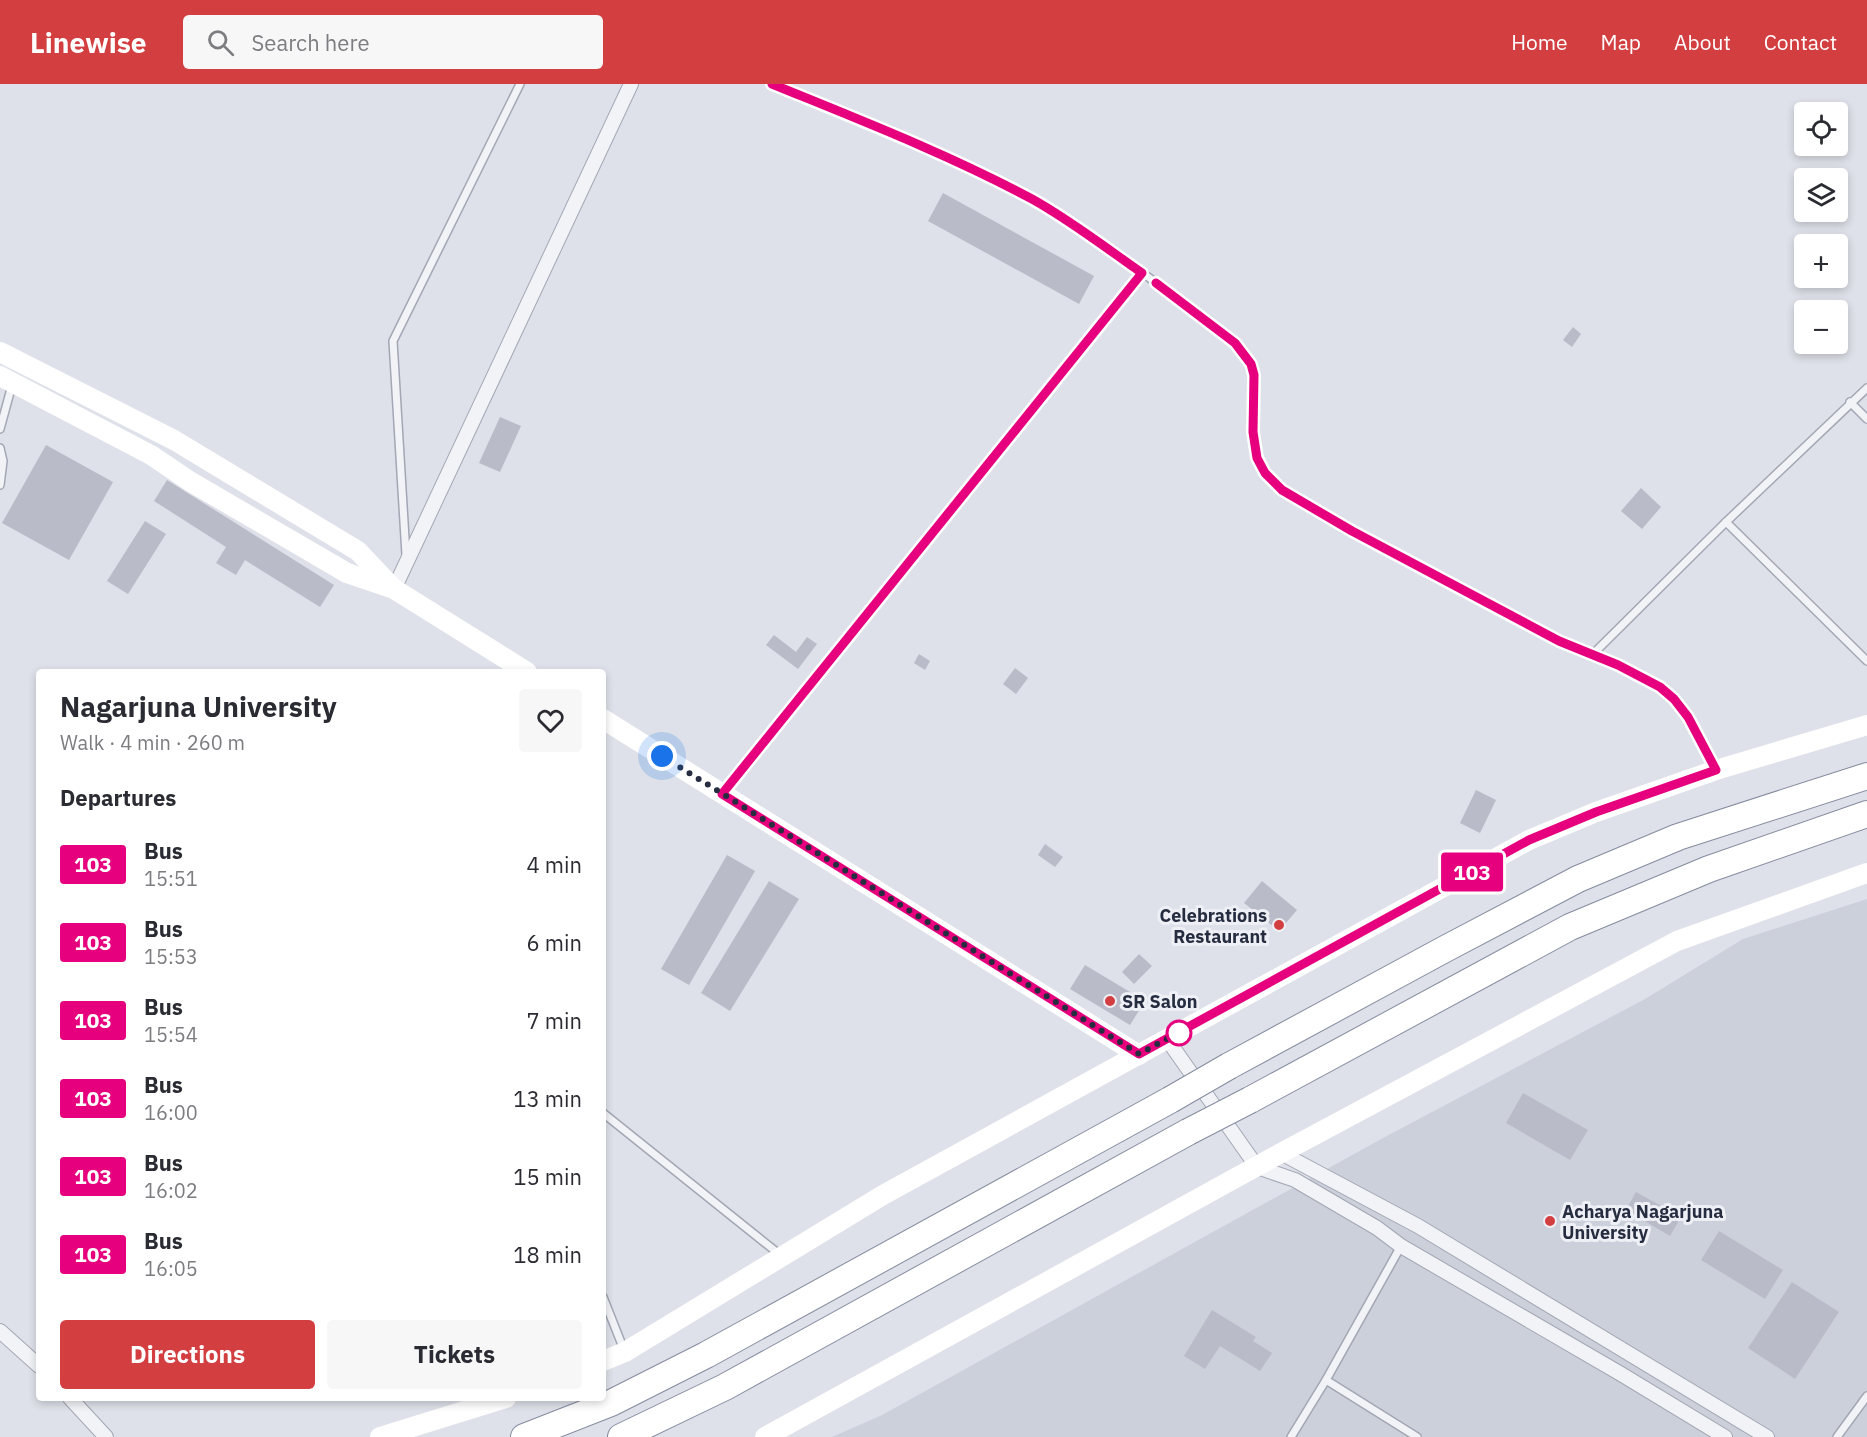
<!DOCTYPE html>
<html lang="en">
<head>
<meta charset="utf-8">
<style>
  :root { --surface:#fff; --page:#f7f7f7; --text:#2b2b33; --muted:#7c7c81; --accent:#d33e41 }
  body { margin:0; font-family:"IBM Plex Sans",sans-serif; background:var(--page); color:var(--text); height:100vh; display:flex; flex-direction:column; font-size:22px; white-space:nowrap }
  * { box-sizing:border-box; margin:0 }
  p { font-size:20px; color:var(--muted) }
  .icon { flex:none; width:33px; height:33px; fill:none; stroke:currentColor; stroke-width:2; stroke-linecap:round; stroke-linejoin:round }
  .map { position:relative; flex:1; overflow:hidden }
  .sheet { position:absolute; left:36px; top:585px; width:570px; height:732px; display:flex; flex-direction:column; background:var(--surface); border-radius:6px; box-shadow:0 3px 9px #0003 }
  .sheet>* { flex:none }
  .badge { padding:0 12px; border-radius:4px; font-size:21px; line-height:39px }
  .fabs { position:absolute; left:1794px; top:18px; display:grid; gap:12px }
  .fabs a { display:grid; place-items:center; width:54px; height:54px; border-radius:6px; background:var(--surface); box-shadow:0 3px 9px #0003; font-size:30px }
  .you { position:absolute; width:30px; height:30px; margin:-15px; border:4px solid #fff; border-radius:50%; background:#1a73e8; box-shadow:0 0 0 9px #1a73e833 }
  .map>.badge { position:absolute; translate:-50% -50%; box-shadow:0 0 0 3px #fff }
  h2 { padding:0 24px; font-size:22px; line-height:54px }
  .round { display:grid; place-items:center; flex:none; width:63px; height:63px; border-radius:6px; background:var(--page) }
  .summary { display:flex; align-items:center; justify-content:space-between; height:102px; padding:0 24px }
  h1 { font-size:28px; font-weight:700; line-height:45px }
  .button { display:flex; gap:12px; margin-top:auto; padding:12px 24px }
  .button a { flex:1; height:69px; border-radius:6px; background:var(--accent); color:#fff; font-size:24px; font-weight:700; line-height:69px; text-align:center }
  .button a+a { background:var(--page); color:var(--text) }
  ul { padding:0; list-style:none }
  li { display:flex; align-items:center; gap:18px; height:78px; padding:0 24px }
  li div { flex:1 }
  li b { display:block; font-size:22px }
  li em { font-style:normal }
  li .badge { min-width:66px; font-weight:700; text-align:center }
  header { display:flex; align-items:center; gap:36px; box-sizing:border-box; height:84px; padding:0 30px; background:var(--accent); color:#fff }
  header strong { font-size:28px }
  nav { display:flex; gap:33px; margin-inline-start:auto; font-size:21px }
  .search { width:420px; height:54px; background:var(--page); display:flex; align-items:center; gap:15px; box-sizing:border-box; padding:0 21px; border-radius:6px; color:var(--muted); font-size:22px }
  .map>svg:first-child { display:block }
</style>
</head>
<body>
<header>
<strong>Linewise</strong>
<div class="search"><svg class="icon" aria-label="search" viewBox="0 0 24 24"><circle cx="10" cy="10" r="6"/><path d="M15 15l6 6"/></svg>Search here</div>
<nav><a>Home</a><a>Map</a><a>About</a><a>Contact</a></nav>
</header>
<div class="map">
<svg width="1867" height="1353" viewBox="0 0 1867 1353">
  <rect width="100%" height="100%" fill="#dee1e9"/>
  <path fill="#ccd0db" d="M1867 815V1353H832L882 1331 1383 1054 1645 915 1743 855Z"/>
  <g fill="#b9bcc8">
    <path d="M943 109 1094 192 1079 220 928 137Z"/>
    <path d="M1573 243 1581 250 1572 263 1563 256Z"/>
    <path d="M500 333 521 342 500 388 479 379Z"/>
    <path d="M46 361 113 398 69 476 2 439Z"/>
    <path d="M167 396 334 501 320 523 245 476 236 491 216 479 226 463 154 417Z"/>
    <path d="M1641 404 1661 423 1642 445 1621 427Z"/>
    <path d="M145 437 166 450 128 510 107 497Z"/>
    <path d="M774 551 796 568 807 553 817 560 798 585 766 561Z"/>
    <path d="M919 570 930 577 925 586 914 579Z"/>
    <path d="M1015 584 1028 594 1016 610 1003 600Z"/>
    <path d="M1476 706 1496 716 1480 749 1460 739Z"/>
    <path d="M1045 760 1063 773 1055 783 1038 771Z"/>
    <path d="M727 771 755 787 689 901 661 885Z"/>
    <path d="M769 797 799 815 730 927 701 909Z"/>
    <path d="M1262 797 1297 826 1279 847 1244 819Z"/>
    <path d="M1139 870 1152 882 1134 900 1122 888Z"/>
    <path d="M1085 881 1145 917 1130 941 1070 905Z"/>
    <path d="M1523 1009 1588 1046 1570 1076 1506 1039Z"/>
    <path d="M1636 1108 1681 1133 1670 1152 1626 1126Z"/>
    <path d="M1719 1147 1783 1186 1765 1215 1701 1176Z"/>
    <path d="M1792 1198 1839 1228 1795 1295 1748 1264Z"/>
    <path d="M1212 1226 1256 1253 1253 1257 1272 1269 1260 1287 1220 1262 1205 1285 1184 1272Z"/>
  </g>
  <g fill="none" stroke-linecap="round" stroke-linejoin="round">
    <defs>
      <g id="lane">
        <path d="M772 0C860 36 951 69 1034 117 1105 158 1170 209 1235 259 1245 269 1251 277 1254 291V362L1257 374 1265 389 1282 406 1352 447 1559 557 1618 581 1660 603 1674 615 1688 633 1715 684"/>
        <path d="M1850 318 1867 335"/>
        <path d="M0 345 12 301"/>
        <path d="M0 364 3 377 0 401"/>
        <path d="M1726 438 1867 577"/>
        <path d="M406 471 393 257 520 0"/>
        <path d="M1592 571 1726 438 1867 304"/>
        <path d="M723 708 1142 189"/>
        <path d="M603 1029 779 1170"/>
        <path d="M603 1213 624 1266"/>
        <path d="M1326 1296 1417 1353"/>
        <path d="M1291 1353 1326 1296 1401 1162"/>
        <path d="M1837 1353 1867 1312"/>
      </g>
      <g id="street">
        <path d="M394 505 631 0"/>
        <path d="M1167 955 1257 1083 1295 1096 1377 1144 1401 1162 1621 1290 1725 1353"/>
        <path d="M1281 1069 1418 1142 1767 1353"/>
        <path d="M0 1247 39 1282"/>
        <path d="M70 1314 106 1353"/>
      </g>
      <g id="highway">
        <path d="M1229 982 1445 865 1578 795 1678 753 1867 692"/>
        <path d="M1250 1016 1570 843 1709 785 1867 730"/>
        <path d="M524 1353 611 1319 706 1271 1170 1016"/>
        <path d="M621 1353 725 1303 1188 1048"/>
      </g>
    </defs>
    <use href="#lane" stroke="#a3a7b3" stroke-width="10"/>
    <use href="#street" stroke="#a3a7b3" stroke-width="16"/>
    <use href="#highway" stroke="#858ca0" stroke-width="28"/>
    <use href="#lane" stroke="#f1f3f7" stroke-width="7"/>
    <use href="#street" stroke="#f1f3f7" stroke-width="14"/>
    <g stroke="#fff" stroke-width="20">
      <path d="M0 268 174 356 358 467 392 503"/>
      <path d="M0 292 151 371 191 398 347 489 394 505 527 588"/>
      <path d="M603 635 1139 971"/>
      <path d="M603 1277 625 1268 883 1111 1529 756 1596 728 1716 686 1867 641"/>
      <path d="M380 1353 506 1314"/>
      <path d="M765 1353 1281 1069 1677 857 1867 789"/>
    </g>
    <use href="#highway" stroke="#fff" stroke-width="26"/>
    <defs>
      <g id="highway-bridge">
        <path d="M1170 1016 1229 982"/>
        <path d="M1188 1048 1250 1016"/>
      </g>
    </defs>
    <use href="#highway-bridge" stroke="#858ca0" stroke-width="28" stroke-linecap="butt"/>
    <use href="#highway-bridge" stroke="#fff" stroke-width="26"/>
  </g>
  <g fill="none" stroke-linecap="round" stroke-linejoin="round">
    <defs>
      <path id="line" d="M772 0C860 36 948 70 1032 115 1070 136 1106 164 1142 189L722 710 1139 970 1529 756 1596 728 1716 686 1688 633 1674 615 1660 603 1618 581 1559 557 1352 447 1282 406 1265 389 1257 374 1253 348 1254 291 1251 280 1235 259 1156 199"/>
    </defs>
    <use href="#line" stroke="#fff" stroke-width="14"/>
    <use href="#line" stroke="#e6007e" stroke-width="9"/>
    <path stroke="#272d40" stroke-width="6" stroke-dasharray="0 10.8" d="M662 672 1139 970 1187 944 1179 949"/>
  </g>
  <g fill="#d33e41" stroke="#eef0f6" stroke-width="2">
    <circle cx="1279" cy="841" r="6"/>
    <circle cx="1110" cy="917" r="6"/>
    <circle cx="1550" cy="1137" r="6"/>
  </g>
  <circle fill="#fff" stroke="#e6007e" stroke-width="3" cx="1179" cy="949" r="12"/>
  <g text-anchor="middle" dominant-baseline="central" stroke-width="6" stroke-linejoin="round" paint-order="stroke">
    <g font-size="18" font-weight="bold" fill="#272d40" stroke="#eef0f6" text-anchor="start">
      <text x="1267" y="831" text-anchor="end">Celebrations<tspan x="1267" dy="21">Restaurant</tspan></text>
      <text x="1122" y="917">SR Salon</text>
      <text x="1562" y="1127">Acharya Nagarjuna<tspan x="1562" dy="21">University</tspan></text>
    </g>
  </g>
</svg>
<div class="fabs">
<a><svg class="icon" aria-label="locate" viewBox="0 0 24 24"><circle cx="12" cy="12" r="6"/><path d="M12 2v4M12 18v4M2 12h4M18 12h4"/></svg></a>
<a><svg class="icon" aria-label="layers" viewBox="0 0 24 24"><path d="M12 4l9 5-9 5-9-5zM3 14l9 5 9-5"/></svg></a>
<a>+</a>
<a>−</a>
</div>
<div class="you" style="left:662px;top:672px"></div>
<b class="badge" style="left:1472px;top:788px;background:#e6007e;color:#fff">103</b>
<section class="sheet">
<div class="summary"><div><h1>Nagarjuna University</h1><p>Walk · 4 min · 260 m</p></div><a class="round"><svg class="icon" aria-label="heart" viewBox="0 0 24 24"><path d="M12 20l-8-8c-3-5 5-10 8-4 3-6 11-1 8 4z"/></svg></a></div>
<h2>Departures</h2>
<ul>
<li><span class="badge" style="background:#e6007e;color:#fff">103</span><div><b>Bus</b><p>15:51</p></div><em>4 min</em></li>
<li><span class="badge" style="background:#e6007e;color:#fff">103</span><div><b>Bus</b><p>15:53</p></div><em>6 min</em></li>
<li><span class="badge" style="background:#e6007e;color:#fff">103</span><div><b>Bus</b><p>15:54</p></div><em>7 min</em></li>
<li><span class="badge" style="background:#e6007e;color:#fff">103</span><div><b>Bus</b><p>16:00</p></div><em>13 min</em></li>
<li><span class="badge" style="background:#e6007e;color:#fff">103</span><div><b>Bus</b><p>16:02</p></div><em>15 min</em></li>
<li><span class="badge" style="background:#e6007e;color:#fff">103</span><div><b>Bus</b><p>16:05</p></div><em>18 min</em></li>
</ul>
<div class="button"><a>Directions</a><a>Tickets</a></div>
</section>
</div>
</body>
</html>
